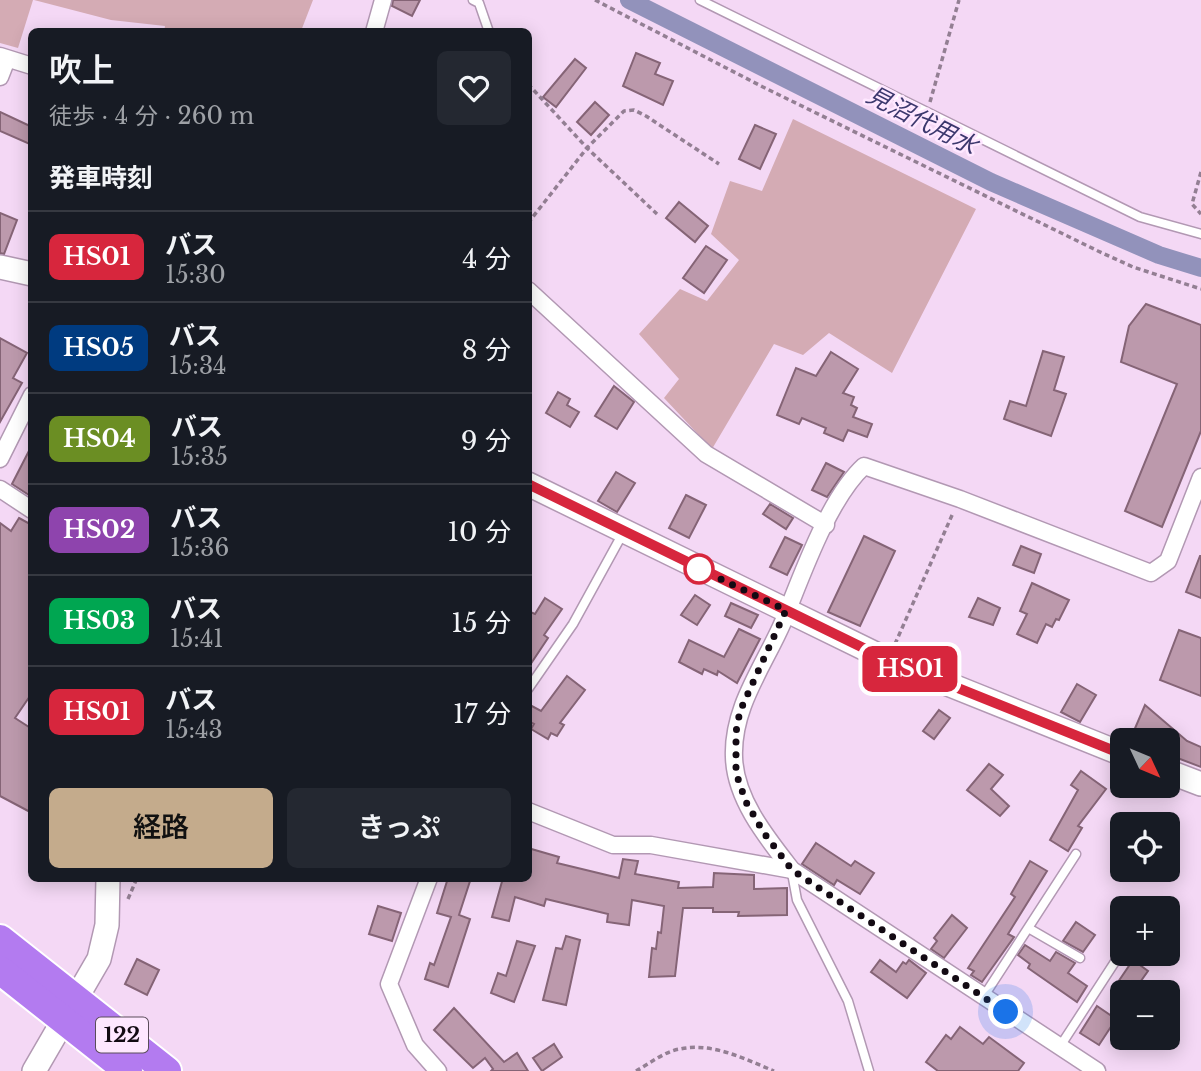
<!DOCTYPE html>
<html lang="ja">
<head>
<meta charset="utf-8">
<style>
  :root { --surface:#171b24; --page:#242831; --text:#f1f3f6; --muted:#9ea1a6; --line:#363941; --accent:#c4ab8c }
  body { margin:0; font-family:"Libre Baskerville","Noto Sans JP",serif; background:var(--page); color:var(--text); height:100vh; display:flex; flex-direction:column; font-size:26px; white-space:nowrap }
  * { box-sizing:border-box; margin:0 }
  p { font-size:23px; color:var(--muted) }
  .icon { flex:none; width:38px; height:38px; fill:none; stroke:currentColor; stroke-width:2; stroke-linecap:round; stroke-linejoin:round }
  .map { position:relative; flex:1; overflow:hidden }
  .side { position:absolute; left:28px; top:28px; width:504px; height:854px; display:flex; flex-direction:column; background:var(--surface); border-radius:10px; box-shadow:0 4px 18px #0003 }
  .side>* { flex:none }
  .badge { padding:0 14px; border-radius:10px; font-size:24px; line-height:46px }
  .needle { width:46px; rotate:134deg }
  .buttons { position:absolute; left:1110px; top:728px; display:grid; gap:14px }
  .buttons a { display:grid; place-items:center; width:70px; height:70px; border-radius:10px; background:var(--surface); box-shadow:0 4px 18px #0003; font-size:35px }
  .you { position:absolute; width:35px; height:35px; margin:-18px; border:5px solid #fff; border-radius:50%; background:#1a73e8; box-shadow:0 0 0 10px #1a73e833 }
  .map>.badge { position:absolute; translate:-50% -50%; box-shadow:0 0 0 4px #fff }
  h2 { padding:0 21px; font-size:26px; line-height:63px }
  .round { display:grid; place-items:center; flex:none; width:74px; height:74px; border-radius:10px; background:var(--page) }
  .overview { display:flex; align-items:center; justify-content:space-between; height:119px; padding:0 21px }
  h1 { font-size:33px; font-weight:600; line-height:52px }
  .primary-button { display:flex; gap:14px; margin-top:auto; padding:14px 21px }
  .primary-button a { flex:1; height:80px; border-radius:10px; background:var(--accent); color:#111; font-size:28px; font-weight:600; line-height:80px; text-align:center }
  .primary-button a+a { background:var(--page); color:var(--text) }
  ul { padding:0; list-style:none }
  li { display:flex; align-items:center; gap:21px; height:91px; padding:0 21px; border-top:2px solid var(--line) }
  li div { flex:1 }
  li b { display:block; font-size:26px }
  li em { font-style:normal }
  li .badge { min-width:77px; font-weight:700; text-align:center }
  .map>svg:first-child { display:block }
</style>
</head>
<body>
<div class="map">
<svg width="1201" height="1071" viewBox="0 0 1201 1071">
  <rect width="100%" height="100%" fill="#f4d8f5"/>
  <g fill="#d4abb4">
    <path d="M0 0H33L18 48 0 43Z"/>
    <path d="M34 0H313L301 31 164 32 165 26 111 20Z"/>
    <path d="M793 119 976 209 892 373 829 333 803 355 774 344 712 449 664 398 679 379 639 334 680 289 707 301 739 260 711 234 730 181 762 191Z"/>
  </g>
  <g fill="none" stroke-linecap="round" stroke-linejoin="round">
    <path stroke="#9292bb" stroke-width="18" d="M629 0 991 182 1159 255 1201 268"/>
  </g>
  <g fill="#bc99ac" stroke="#856476" stroke-width="2">
    <path d="M393 0H420L412 16 392 6Z"/>
    <path d="M636 53 660 63 655 74 673 81 663 105 623 86Z"/>
    <path d="M575 59 586 68 556 107 543 97Z"/>
    <path d="M595 102 609 115 591 135 577 122Z"/>
    <path d="M0 112 32 127V145L0 131Z"/>
    <path d="M755 125 776 134 760 169 739 159Z"/>
    <path d="M679 202 708 226 695 242 666 218Z"/>
    <path d="M0 213 17 220 4 254 0 253Z"/>
    <path d="M706 246 727 260 704 293 683 278Z"/>
    <path d="M1146 304 1201 325V431L1162 527 1125 511 1177 384 1121 362 1129 326Z"/>
    <path d="M0 338 27 353 13 378 22 383 0 422Z"/>
    <path d="M1043 351 1064 357 1054 390 1066 394 1051 436 1004 419 1010 401 1026 406Z"/>
    <path d="M831 352 858 369 843 393 854 397 851 405 857 408 853 417 872 424 867 437 848 430 843 441 824 433 826 428 802 418 799 424 777 415 796 368 816 376Z"/>
    <path d="M614 386 634 402 617 429 595 416Z"/>
    <path d="M558 392 570 399 567 405 579 412 570 427 546 413Z"/>
    <path d="M32 445V497L12 484Z"/>
    <path d="M826 463 844 472 827 497 812 490Z"/>
    <path d="M616 472 635 483 617 512 598 501Z"/>
    <path d="M686 495 706 505 689 538 669 528Z"/>
    <path d="M770 504 793 518 786 529 763 514Z"/>
    <path d="M19 518 32 525V693L15 718 32 729V813L0 796V523L11 531Z"/>
    <path d="M864 536 895 551 860 626 828 612Z"/>
    <path d="M785 537 802 545 787 575 770 567Z"/>
    <path d="M1021 546 1041 554 1034 573 1013 565Z"/>
    <path d="M1200 556H1201V598L1186 592Z"/>
    <path d="M1032 583 1069 600 1059 620 1056 619 1052 627 1046 624 1037 643 1017 634 1027 614 1020 611Z"/>
    <path d="M695 595 710 605 697 625 681 615Z"/>
    <path d="M545 598 562 609 544 635 548 638 528 668V611L535 614Z"/>
    <path d="M978 598 1000 608 993 625 969 617Z"/>
    <path d="M731 603 758 615 751 628 725 616Z"/>
    <path d="M739 629 760 639 737 683 718 671 717 675 704 669 702 674 679 662 689 640 724 657Z"/>
    <path d="M1179 630 1201 638V696L1160 680Z"/>
    <path d="M567 676 585 690 560 723 564 725 557 736 551 733 548 739 531 729 534 724 528 721V704L541 711Z"/>
    <path d="M1077 684 1096 695 1080 722 1061 712Z"/>
    <path d="M1145 705 1187 741 1201 747V767L1167 754V740H1130Z"/>
    <path d="M939 710 950 718 934 739 923 731Z"/>
    <path d="M989 764 1003 775 991 789 1009 806 1000 816 967 790Z"/>
    <path d="M1081 771 1106 789 1078 826 1082 828 1068 851 1050 840 1078 790 1071 785Z"/>
    <path d="M816 843 851 866 855 861 874 873 860 894 837 880 834 885 802 864Z"/>
    <path d="M528 848 559 857 557 863 619 878 623 859 638 861 635 874 679 882 678 888 713 887 714 873 754 875V889L787 888V915L738 916 739 912H713V908H683L675 976 649 977 652 948 656 949 658 932 661 933 664 906 632 900 629 925 607 922 608 914 546 899 544 906 515 897 509 921 492 917 503 878H528Z"/>
    <path d="M1030 861 1047 871 1008 934 1014 937 982 982 971 975 974 971 968 968 1015 897 1011 894Z"/>
    <path d="M448 878H471L459 915 470 919 448 987 425 979 430 963 434 965 451 917 437 913Z"/>
    <path d="M378 906 401 913 392 941 369 934Z"/>
    <path d="M952 915 967 928 944 958 931 949 937 941 934 938Z"/>
    <path d="M1076 922 1095 935 1083 952 1063 941Z"/>
    <path d="M566 936 580 940 566 1005 543 1000 556 948 562 949Z"/>
    <path d="M517 941 535 946 514 1002 491 993 498 973 506 976Z"/>
    <path d="M1025 945 1050 961 1056 952 1075 963 1068 973 1087 986 1077 1002 1028 968 1030 964 1018 955Z"/>
    <path d="M137 959 159 970 147 995 125 984Z"/>
    <path d="M880 960 896 972 903 962 906 964 909 960 926 973 907 998 871 972Z"/>
    <path d="M1133 960 1148 971 1133 992H1126L1116 985Z"/>
    <path d="M1097 1006 1116 1019 1099 1045 1080 1033Z"/>
    <path d="M454 1008 504 1062 517 1053 528 1071H491L493 1069 485 1058 473 1068 434 1030Z"/>
    <path d="M960 1027 983 1044 989 1037 1024 1063 1018 1071H938L926 1062 946 1035 951 1039Z"/>
    <path d="M554 1044 562 1057 542 1071 533 1058Z"/>
  </g>
  <g fill="none" stroke-linecap="round" stroke-linejoin="round">
    <defs>
      <g id="lane">
        <path d="M473 0 479 3 489 32"/>
        <path d="M700 0 1140 217 1201 234"/>
        <path d="M528 689 573 624 623 533"/>
        <path d="M792 873 797 900 848 1001 869 1071"/>
        <path d="M1030 929 1080 958"/>
        <path d="M984 996 1076 854"/>
        <path d="M1059 1048 1122 951"/>
      </g>
      <g id="street">
        <path d="M374 32 383 0"/>
        <path d="M0 56 32 66"/>
        <path d="M0 77 7 59"/>
        <path d="M528 290 706 454 826 525"/>
        <path d="M0 459 32 395"/>
        <path d="M0 489 32 510"/>
        <path d="M528 811 613 845H651L792 870"/>
        <path d="M429 878 389 984 415 1045 438 1071"/>
        <path d="M1097 1071 792 870C767 838 735 799 734 757 732 707 764 666 783 622 801 578 828 499 864 466L960 499 1151 573 1168 561 1201 477"/>
      </g>
      <g id="secondary">
        <path d="M0 267 32 274"/>
        <path d="M528 484 888 660 1122 754"/>
        <path d="M1167 771 1201 784"/>
        <path d="M34 1071 99 959 107 925 108 878"/>
      </g>
      <g id="highway">
        <path d="M0 939 167 1071"/>
        <path d="M0 970 128 1071"/>
      </g>
    </defs>
    <use href="#lane" stroke="#b298b3" stroke-width="11"/>
    <use href="#street" stroke="#b298b3" stroke-width="19"/>
    <use href="#secondary" stroke="#b298b3" stroke-width="26"/>
    <use href="#highway" stroke="#fff" stroke-width="32"/>
    <g stroke="#937f93" stroke-width="3.5" stroke-dasharray="5 3.5" stroke-linecap="butt">
      <path d="M595 0 763 87 1098 251 1133 267 1201 289"/>
      <path d="M528 84 587 148 657 214"/>
      <path d="M930 102 959 0"/>
      <path d="M1201 172 1192 204 1201 214"/>
      <path d="M528 223 587 148 624 111 634 110 646 116 719 164"/>
      <path d="M895 644 953 513"/>
      <path d="M128 899 137 878"/>
      <path d="M636 1071C649 1064 665 1051 680 1049 712 1042 745 1059 774 1071"/>
    </g>
    <use href="#lane" stroke="#fff" stroke-width="8"/>
    <use href="#street" stroke="#fff" stroke-width="16"/>
    <use href="#secondary" stroke="#fff" stroke-width="23"/>
    <use href="#highway" stroke="#b37bf0" stroke-width="28"/>
  </g>
  <g fill="none" stroke-linecap="round" stroke-linejoin="round">
    <defs>
      <path id="line" d="M528 484 888 660 1122 754"/>
    </defs>
    <use href="#line" stroke="#fff" stroke-width="16"/>
    <use href="#line" stroke="#d7263d" stroke-width="10"/>
    <path stroke="#130a13" stroke-width="7" stroke-dasharray="0 12.6" d="M699 569 693 566 786 610 740 711 736 732V773L746 802 764 833 792 870 1006 1012"/>
  </g>
  <circle fill="#fff" stroke="#d7263d" stroke-width="3.5" cx="699" cy="569" r="14"/>
  <g text-anchor="middle" dominant-baseline="central" stroke-width="5" stroke-linejoin="round" paint-order="stroke">
    <rect fill="#fee7ff" stroke="#5a4c5a" stroke-width="2" x="96" y="1017.5" width="52" height="35" rx="5"/>
    <g font-size="21" font-weight="bold" fill="#130a13">
      <text x="122" y="1035">122</text>
    </g>
    <g font-size="24" font-style="italic" fill="#3c386e" stroke="#fee7ff">
      <text transform="translate(922 120) rotate(27)">見沼代用水</text>
    </g>
  </g>
</svg>
<div class="buttons">
<a><svg class="needle" viewBox="-14 -14 28 28"><path d="M0-13l5 13h-10z" fill="#e53935"/><path d="M0 13l5-13h-10z" fill="#9ea1a6"/></svg></a>
<a><svg class="icon" aria-label="locate" viewBox="0 0 24 24"><circle cx="12" cy="12" r="6"/><path d="M12 2v4M12 18v4M2 12h4M18 12h4"/></svg></a>
<a>+</a>
<a>−</a>
</div>
<div class="you" style="left:1006px;top:1012px"></div>
<b class="badge" style="left:910px;top:669px;background:#d7263d;color:#fff">HS01</b>
<section class="side">
<div class="overview"><div><h1>吹上</h1><p>徒歩 · 4 分 · 260 m</p></div><a class="round"><svg class="icon" aria-label="heart" viewBox="0 0 24 24"><path d="M12 20l-8-8c-3-5 5-10 8-4 3-6 11-1 8 4z"/></svg></a></div>
<h2>発車時刻</h2>
<ul>
<li><span class="badge" style="background:#d7263d;color:#fff">HS01</span><div><b>バス</b><p>15:30</p></div><em>4 分</em></li>
<li><span class="badge" style="background:#003b80;color:#fff">HS05</span><div><b>バス</b><p>15:34</p></div><em>8 分</em></li>
<li><span class="badge" style="background:#6b8e23;color:#fff">HS04</span><div><b>バス</b><p>15:35</p></div><em>9 分</em></li>
<li><span class="badge" style="background:#8e44ad;color:#fff">HS02</span><div><b>バス</b><p>15:36</p></div><em>10 分</em></li>
<li><span class="badge" style="background:#00a651;color:#fff">HS03</span><div><b>バス</b><p>15:41</p></div><em>15 分</em></li>
<li><span class="badge" style="background:#d7263d;color:#fff">HS01</span><div><b>バス</b><p>15:43</p></div><em>17 分</em></li>
</ul>
<div class="primary-button"><a>経路</a><a>きっぷ</a></div>
</section>
</div>
</body>
</html>
